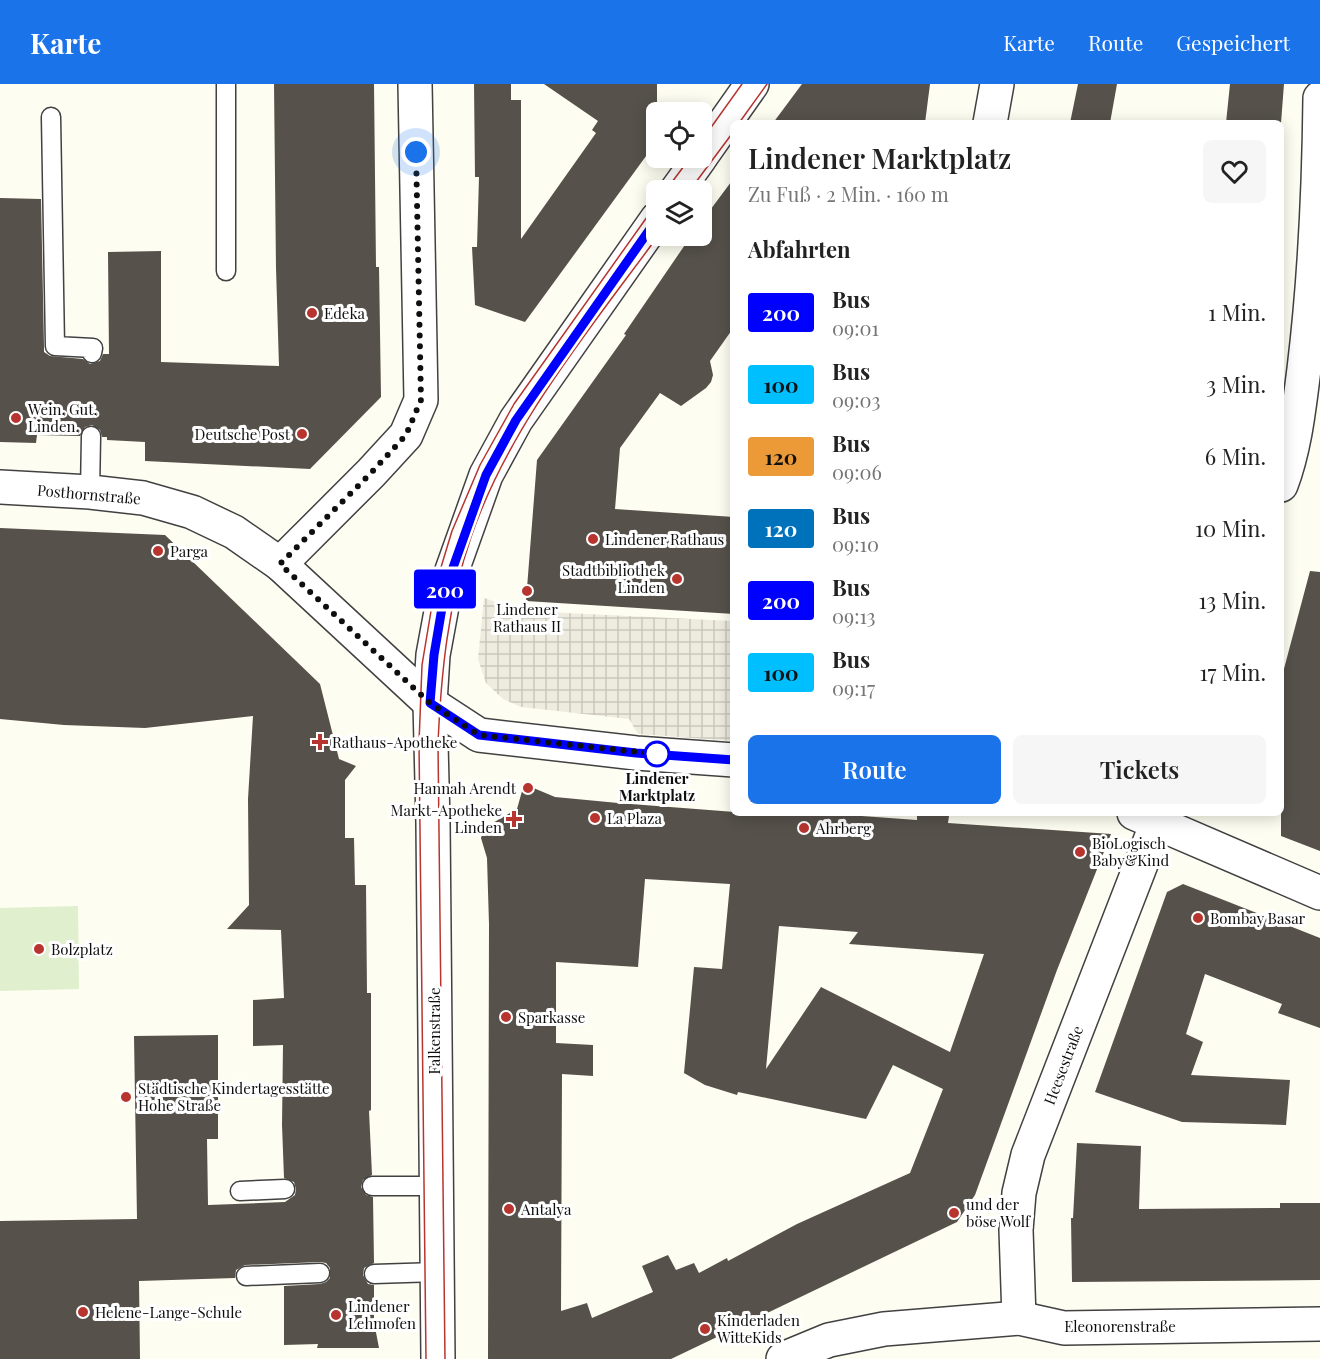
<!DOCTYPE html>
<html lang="de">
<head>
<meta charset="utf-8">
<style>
  :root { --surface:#fff; --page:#f6f6f6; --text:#222; --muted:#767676; --accent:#1a73e8 }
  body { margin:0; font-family:"Playfair Display",serif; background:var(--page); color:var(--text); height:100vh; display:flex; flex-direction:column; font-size:22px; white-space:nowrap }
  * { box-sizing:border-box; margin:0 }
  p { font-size:20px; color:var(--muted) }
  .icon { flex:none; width:33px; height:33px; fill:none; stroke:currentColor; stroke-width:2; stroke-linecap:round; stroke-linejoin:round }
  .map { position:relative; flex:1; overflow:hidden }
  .sheet { position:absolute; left:730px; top:36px; width:554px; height:696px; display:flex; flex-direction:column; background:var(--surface); border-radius:9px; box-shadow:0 3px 15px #0003 }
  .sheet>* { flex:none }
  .badge { padding:0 12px; border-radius:4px; font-size:21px; line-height:39px }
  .buttons { position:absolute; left:646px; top:18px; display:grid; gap:12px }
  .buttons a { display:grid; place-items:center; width:66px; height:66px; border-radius:9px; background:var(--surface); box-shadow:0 3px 15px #0003; font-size:30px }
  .you { position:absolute; width:30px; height:30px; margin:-15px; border:4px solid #fff; border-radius:50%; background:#1a73e8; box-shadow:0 0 0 9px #1a73e833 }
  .map>.badge { position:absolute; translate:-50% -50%; box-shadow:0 0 0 3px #fff }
  h2 { padding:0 18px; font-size:22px; line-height:54px }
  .round { display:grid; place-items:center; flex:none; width:63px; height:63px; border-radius:9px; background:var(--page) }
  .headline { display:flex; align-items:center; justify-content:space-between; height:102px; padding:0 18px }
  h1 { font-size:28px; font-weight:600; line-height:45px }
  .cta { display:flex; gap:12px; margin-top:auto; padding:12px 18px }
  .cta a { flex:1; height:69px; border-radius:9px; background:var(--accent); color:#fff; font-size:24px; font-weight:600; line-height:69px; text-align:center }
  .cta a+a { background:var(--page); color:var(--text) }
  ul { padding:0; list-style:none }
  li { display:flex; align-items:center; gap:18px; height:72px; padding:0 18px }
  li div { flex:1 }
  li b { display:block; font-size:22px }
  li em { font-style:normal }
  li .badge { min-width:66px; font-weight:700; text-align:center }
  header { display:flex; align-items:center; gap:36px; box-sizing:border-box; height:84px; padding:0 30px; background:var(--accent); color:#fff }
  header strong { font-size:28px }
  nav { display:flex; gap:33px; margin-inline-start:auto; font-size:21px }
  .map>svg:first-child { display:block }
</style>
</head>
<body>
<header>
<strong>Karte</strong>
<nav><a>Karte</a><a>Route</a><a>Gespeichert</a></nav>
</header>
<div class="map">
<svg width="1320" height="1275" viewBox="0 0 1320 1275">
  <defs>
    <pattern id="plaza-grid" width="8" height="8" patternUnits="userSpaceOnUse" patternTransform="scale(1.5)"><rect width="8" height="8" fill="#eeecdf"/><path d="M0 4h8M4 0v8" fill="none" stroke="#cbc9be"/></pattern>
  </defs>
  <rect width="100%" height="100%" fill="#fefdf1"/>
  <path fill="#e0efcd" d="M78 822 79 905 0 907V824Z"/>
  <path fill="url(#plaza-grid)" d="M484 514 524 527 733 537V657L638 650 629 635 521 623 503 615 486 599 478 575Z"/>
  <g fill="#56514b" fill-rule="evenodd">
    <path d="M274 0H374L376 183H379L381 313 310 385 145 377V358L107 356V353H102L100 346 92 341 85 343 80 352 37 351 36 359 0 358V114L41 115 44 262V268L50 272 83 275 90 280 100 277 103 270H109L108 168 161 167V278L279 282 276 184Z"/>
    <path d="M474 0H511V16H521V155L596 49 592 46 598 37 544 0H657V57L525 238 475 221 472 163H477L479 93H475Z"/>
    <path d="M802 0H930L925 39H773Z"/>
    <path d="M1078 0H1117L1110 39H1070Z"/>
    <path d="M1230 0H1284L1281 39H1226Z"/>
    <path d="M734 94V243L710 277 713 291 711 298 706 304 681 322 660 309 620 364 615 425 734 433V530L526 517 537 376 626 251 624 250 691 152H702V137Z"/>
    <path d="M0 444 165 451 320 600 339 675 356 682 345 696V754H354L355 801H366L367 909H371V1026L369 1027 372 1091 363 1096 361 1103 366 1111 373 1113 374 1179 364 1184 363 1191 368 1200 374 1201V1238L379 1264H317L318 1260 284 1261V1202L320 1200 326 1198 330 1194V1184L326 1179 320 1178 245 1181 236 1186 235 1194 139 1197 140 1275H0V1137L137 1135 134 952 218 951V1055H207L208 1121 285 1118 295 1111 296 1105 294 1098 284 1094 282 1041 283 961 253 962V916L284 914 281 846 227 845 249 821 248 715 253 632 145 644 64 641 0 635Z"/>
    <path d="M1310 487 1320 488V767L1281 752V596Z"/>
    <path d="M524 700 555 713 618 719 786 732V729H820L917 736V730L949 732 948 739 1111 750 1057 886 975 1111 957 1138 671 1275H488L489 840 487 774 481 754 484 744 517 725ZM645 795 730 800 722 885 694 883 684 989 705 1001 737 1011 738 1008 866 1035 893 981 943 1005 910 1089 797 1140 728 1177 727 1174 699 1189 694 1179 676 1186 668 1171 642 1182 653 1208 592 1234 587 1219 561 1227 562 990 593 992V961L556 959V878L638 883ZM779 842 858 848 849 860 984 870 950 968 821 903 766 985Z"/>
    <path d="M1183 800 1320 854V944L1278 929 1282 920 1205 890 1186 950 1203 958 1191 991 1290 996 1286 1041 1182 1038 1095 1008 1167 808Z"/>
    <path d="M1077 1059 1141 1062 1139 1125 1280 1124V1119H1320V1196L1072 1198 1071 1134H1073Z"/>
  </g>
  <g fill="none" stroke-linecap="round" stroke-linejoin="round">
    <defs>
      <g id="service">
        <path d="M226 0V187"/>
        <path d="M51 33 55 262 93 264 92 269"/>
        <path d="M90 408 91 352"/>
        <path d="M372 1102H436"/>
        <path d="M240 1107 285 1105"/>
        <path d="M374 1190 437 1188"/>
        <path d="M246 1192 320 1189"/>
      </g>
      <g id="minor">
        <path d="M990 39 997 0"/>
        <path d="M1281 401C1295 364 1299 324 1304 285 1315 195 1319 105 1320 14"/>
        <path d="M0 403 90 408 143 414 192 428 234 448 280 480 430 619 479 651 636 669 734 676"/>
        <path d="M280 480 371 389 406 351 421 316 415 0"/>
        <path d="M1134 729 1320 809"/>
        <path d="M1019 1234 1016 1146 1019 1109 1028 1071 1157 739"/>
        <path d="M783 1275 829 1256 884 1245 1019 1234 1064 1244 1320 1240"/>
      </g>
      <g id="tertiary">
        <path d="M702 71 752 0"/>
        <path d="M677 106 700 74"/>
        <path d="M438 1275 433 739 430 619 433 571 445 506 486 391 516 336 657 135"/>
      </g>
    </defs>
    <use href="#service" stroke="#414141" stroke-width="21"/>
    <use href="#minor" stroke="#414141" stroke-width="36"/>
    <use href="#tertiary" stroke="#414141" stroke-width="36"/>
    <use href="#service" stroke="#fff" stroke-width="18"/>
    <use href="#minor" stroke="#fff" stroke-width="33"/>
    <use href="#tertiary" stroke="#fff" stroke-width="33"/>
    <g stroke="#b7352e" stroke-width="1.5">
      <path d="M739 39 767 0"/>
      <path d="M702 56 742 0"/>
      <path d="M666 106 690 74"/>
      <path d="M690 106 734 47"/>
      <path d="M426 1275 419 659 422 581 435 503 452 447 480 381 514 320 657 119"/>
      <path d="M445 1275 438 660C441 589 448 520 471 453 509 342 590 245 658 152"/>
    </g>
  </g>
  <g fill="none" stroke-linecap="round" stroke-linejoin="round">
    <defs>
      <path id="line" d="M657 135 516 336 486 391 445 506 434 571 430 619 479 651 636 669 734 676"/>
    </defs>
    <use href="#line" stroke="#fff" stroke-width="14"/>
    <use href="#line" stroke="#00f" stroke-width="9"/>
    <path stroke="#0e0e0e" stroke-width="6" stroke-dasharray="0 10.8" d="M416 68 421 316 406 351 371 389 280 480 430 619 479 651 657 670"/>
  </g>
  <g fill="#b7352e" stroke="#fff" stroke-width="2">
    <circle cx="312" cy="229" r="6"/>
    <circle cx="16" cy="334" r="6"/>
    <circle cx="302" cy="350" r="6"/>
    <circle cx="593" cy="455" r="6"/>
    <circle cx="158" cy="467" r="6"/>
    <circle cx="677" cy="495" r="6"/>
    <circle cx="527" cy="507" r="6"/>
    <path d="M317 649h6v6h6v6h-6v6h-6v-6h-6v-6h6z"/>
    <circle cx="528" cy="704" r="6"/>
    <circle cx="595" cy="734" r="6"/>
    <path d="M511 726h6v6h6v6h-6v6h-6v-6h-6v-6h6z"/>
    <circle cx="804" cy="744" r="6"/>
    <circle cx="1080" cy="768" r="6"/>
    <circle cx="1198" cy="834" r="6"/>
    <circle cx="39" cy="865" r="6"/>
    <circle cx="506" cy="933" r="6"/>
    <circle cx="126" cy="1013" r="6"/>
    <circle cx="509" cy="1125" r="6"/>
    <circle cx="954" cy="1129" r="6"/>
    <circle cx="83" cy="1228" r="6"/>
    <circle cx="336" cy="1231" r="6"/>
    <circle cx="705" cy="1245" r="6"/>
  </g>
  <circle fill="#fff" stroke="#00f" stroke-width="3" cx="657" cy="670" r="12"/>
  <g text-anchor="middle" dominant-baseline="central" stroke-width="6" stroke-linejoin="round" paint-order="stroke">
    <g font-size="15" fill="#0e0e0e" stroke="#fff" text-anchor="start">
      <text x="324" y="229">Edeka</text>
      <text x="28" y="325">Wein. Gut.<tspan x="28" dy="17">Linden.</tspan></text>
      <text x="290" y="350" text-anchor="end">Deutsche Post</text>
      <text x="605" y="455">Lindener Rathaus</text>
      <text x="170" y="467">Parga</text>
      <text x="665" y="486" text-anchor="end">Stadtbibliothek<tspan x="665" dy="17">Linden</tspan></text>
      <text x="527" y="525" text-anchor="middle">Lindener<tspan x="527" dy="17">Rathaus II</tspan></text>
      <text x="332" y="658">Rathaus-Apotheke</text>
      <text x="516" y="704" text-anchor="end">Hannah Arendt</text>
      <text x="502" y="726" text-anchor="end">Markt-Apotheke<tspan x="502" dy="17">Linden</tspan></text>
      <text x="607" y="734">La Plaza</text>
      <text x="816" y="744">Ahrberg</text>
      <text x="1092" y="759">BioLogisch<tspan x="1092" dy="17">Baby&amp;Kind</tspan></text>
      <text x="1210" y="834">Bombay Basar</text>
      <text x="51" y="865">Bolzplatz</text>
      <text x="518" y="933">Sparkasse</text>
      <text x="138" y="1004">Städtische Kindertagesstätte<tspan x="138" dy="17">Hohe Straße</tspan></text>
      <text x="966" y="1120">und der<tspan x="966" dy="17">böse Wolf</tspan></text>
      <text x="521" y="1125">Antalya</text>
      <text x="348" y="1222">Lindener<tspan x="348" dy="17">Lehmofen</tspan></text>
      <text x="95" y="1228">Helene-Lange-Schule</text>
      <text x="717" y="1236">Kinderladen<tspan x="717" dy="17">WitteKids</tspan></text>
    </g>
    <g font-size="15" fill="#0e0e0e" stroke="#fff">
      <text transform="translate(89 410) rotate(5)">Posthornstraße</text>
      <text transform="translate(434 947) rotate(-90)">Falkenstraße</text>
      <text transform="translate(1063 981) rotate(-69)">Heesestraße</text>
      <text x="1120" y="1242">Eleonorenstraße</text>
    </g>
    <g font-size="15" font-weight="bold" fill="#0e0e0e" stroke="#fff">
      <text x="657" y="694">Lindener<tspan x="657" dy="17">Marktplatz</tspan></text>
    </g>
  </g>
</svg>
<div class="buttons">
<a><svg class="icon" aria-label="locate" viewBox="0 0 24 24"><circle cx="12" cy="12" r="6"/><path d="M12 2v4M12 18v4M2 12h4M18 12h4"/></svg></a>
<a><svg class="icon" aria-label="layers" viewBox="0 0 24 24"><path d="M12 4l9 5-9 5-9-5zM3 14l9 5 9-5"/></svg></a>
</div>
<div class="you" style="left:416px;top:68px"></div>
<b class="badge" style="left:445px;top:505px;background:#00f;color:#fff">200</b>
<section class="sheet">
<div class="headline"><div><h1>Lindener Marktplatz</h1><p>Zu Fuß · 2 Min. · 160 m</p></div><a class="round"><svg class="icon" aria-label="heart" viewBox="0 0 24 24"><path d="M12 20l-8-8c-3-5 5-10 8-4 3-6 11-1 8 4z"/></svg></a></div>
<h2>Abfahrten</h2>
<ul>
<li><span class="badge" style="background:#00f;color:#fff">200</span><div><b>Bus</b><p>09:01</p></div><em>1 Min.</em></li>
<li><span class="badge" style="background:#00bfff;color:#111">100</span><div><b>Bus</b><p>09:03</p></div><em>3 Min.</em></li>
<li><span class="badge" style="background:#ec9938;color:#111">120</span><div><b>Bus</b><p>09:06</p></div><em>6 Min.</em></li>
<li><span class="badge" style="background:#0072bc;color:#fff">120</span><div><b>Bus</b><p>09:10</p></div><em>10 Min.</em></li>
<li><span class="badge" style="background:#00f;color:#fff">200</span><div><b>Bus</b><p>09:13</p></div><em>13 Min.</em></li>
<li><span class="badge" style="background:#00bfff;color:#111">100</span><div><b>Bus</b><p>09:17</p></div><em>17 Min.</em></li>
</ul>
<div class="cta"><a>Route</a><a>Tickets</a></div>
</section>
</div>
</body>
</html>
